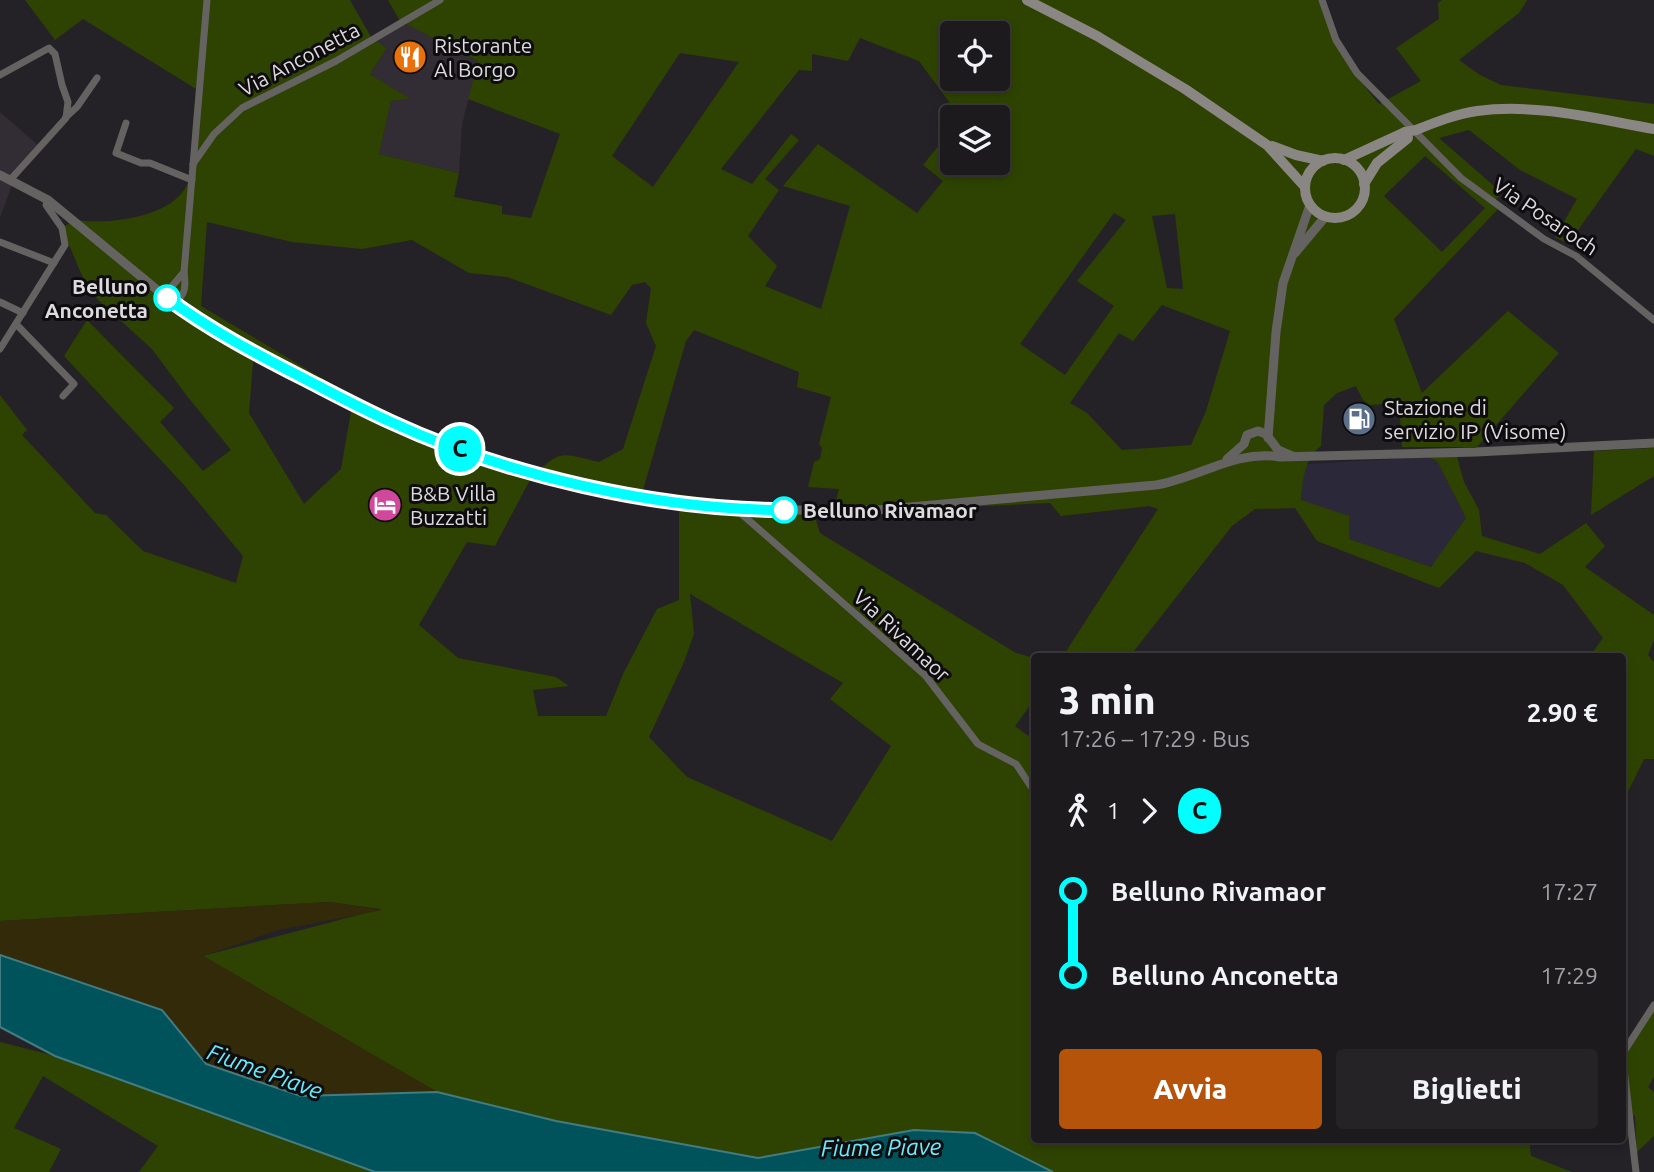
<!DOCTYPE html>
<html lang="it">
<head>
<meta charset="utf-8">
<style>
  :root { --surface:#1c1a1d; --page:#252326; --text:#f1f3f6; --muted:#a0a1a4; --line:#3a383b; --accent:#b45309 }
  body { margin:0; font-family:Ubuntu,sans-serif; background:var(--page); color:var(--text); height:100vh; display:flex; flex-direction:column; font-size:26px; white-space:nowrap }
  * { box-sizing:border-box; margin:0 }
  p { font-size:23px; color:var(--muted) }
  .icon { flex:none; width:38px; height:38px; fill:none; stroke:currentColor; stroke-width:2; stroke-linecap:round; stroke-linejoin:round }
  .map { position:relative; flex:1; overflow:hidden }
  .details { position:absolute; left:1031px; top:653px; width:595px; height:490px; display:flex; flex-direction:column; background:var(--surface); border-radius:7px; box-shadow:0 4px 10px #0003,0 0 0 2px var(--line) }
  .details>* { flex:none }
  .badge { padding:0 14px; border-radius:23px; font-size:24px; line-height:46px }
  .tools { position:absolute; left:940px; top:21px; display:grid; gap:14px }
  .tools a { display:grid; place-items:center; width:70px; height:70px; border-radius:7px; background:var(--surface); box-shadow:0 4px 10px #0003,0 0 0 2px var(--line); font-size:35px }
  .map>.badge { position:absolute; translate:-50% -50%; box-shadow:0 0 0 4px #fff }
  .legs { display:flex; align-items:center; gap:10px; height:77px; padding:0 28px; font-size:23px }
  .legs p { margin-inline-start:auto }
  .headline { display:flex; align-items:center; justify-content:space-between; height:119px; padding:0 28px }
  h1 { font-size:38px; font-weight:800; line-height:52px }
  .button { display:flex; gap:14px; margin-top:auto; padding:14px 28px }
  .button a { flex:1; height:80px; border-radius:7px; background:var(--accent); color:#fff; font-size:28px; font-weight:800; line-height:80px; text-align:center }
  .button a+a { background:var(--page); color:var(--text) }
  ul { padding:0 28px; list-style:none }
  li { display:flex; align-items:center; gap:24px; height:84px; font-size:26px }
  li i { display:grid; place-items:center; width:10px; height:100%; margin:0 9px; background:currentColor }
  li i::after { content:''; width:18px; height:18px; margin:-9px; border:5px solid; border-radius:50%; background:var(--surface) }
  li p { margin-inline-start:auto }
  li:first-child i { background:linear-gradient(#0000 50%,currentColor 0) }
  li:last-child i { background:linear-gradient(currentColor 50%,#0000 0) }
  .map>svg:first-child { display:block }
</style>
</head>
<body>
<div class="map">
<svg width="1654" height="1172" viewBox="0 0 1654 1172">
  <rect width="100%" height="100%" fill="#252227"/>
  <g fill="#322c34">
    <path d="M400 21 478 61 462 125 459 173 379 154 391 101 409 99 370 74 387 48 371 37Z"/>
    <path d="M0 112 38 145 13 182 0 218Z"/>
  </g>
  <path fill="#2b2839" d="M1427 457 1437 461 1466 518 1432 567 1349 539 1301 500 1304 471 1308 464Z"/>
  <g fill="#2e4301" fill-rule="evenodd">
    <path d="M25 0H350L371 37 387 48 370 74 410 99 391 101 379 154 459 173 454 197 502 206V214L531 218 560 134 468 99 478 61 400 21 388 0H1325L1332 35 1352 71 1379 104 1421 81 1396 48 1439 19 1438 3 1442 0H1527L1519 13 1459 60 1480 75 1501 85 1654 104V156L1636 149 1568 244 1555 237 1577 199 1520 170 1469 130 1439 138 1502 193 1492 204 1498 209 1394 319 1422 393 1508 311 1559 353 1477 447H1402L1399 403 1369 405 1363 400 1356 386 1337 393 1324 405 1321 446C1304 459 1303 480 1301 500L1349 516V539L1431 567 1466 518 1437 461 1427 457H1457L1464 482 1479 510 1482 536 1540 554 1586 523 1605 546 1585 567 1654 615V640L1648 655 1654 662V759H1644L1622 804V656H1590L1603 638 1563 585 1525 563 1476 551 1439 588 1317 541 1295 508 1255 509 1232 526 1130 656H1063L1158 509 1149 506 1061 516 1050 503 833 513 815 517 820 533 1016 653 1034 658V700L1015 726 1034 740V1139H1529L1531 1156 1572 1172H1053L975 1133 914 1130 758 1158 556 1121 437 1092 203 956 381 909 329 902 0 921V395L27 430 22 435 95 513 106 515 143 551 236 583 243 556 184 485 64 356 87 320 174 408 160 422 203 471 231 450 187 396 152 349 99 301 86 285 62 228 75 220C108 225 177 218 189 180 191 172 190 161 191 153 192 132 194 110 196 89L83 19 55 40ZM952 33H998V79H952ZM860 38 919 61 960 117H998V163H952V129L923 165 943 181 917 213 818 144 783 186 850 206 821 309 765 286 777 266 748 236 779 190 765 179 799 140 791 134 752 184 721 169 799 70 812 71V54L848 61ZM680 53 739 62 653 187 612 156ZM1425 156 1485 208 1442 252 1384 196ZM1114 213 1126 220 1077 281 1114 306 1065 375 1020 344ZM1175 214 1183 288V289L1167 288 1152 216ZM207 222 292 242 362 249 412 240 469 273 507 277 611 315 632 285 645 282 651 288 646 323 656 346 623 449 599 462C560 453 563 449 532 476L353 405 360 401 201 306ZM1162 305 1230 331 1206 411 1191 445 1122 450 1087 413 1070 403 1119 333 1133 341ZM694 330 799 372 797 387 831 397 819 444 822 448 820 459 814 462 808 487 839 489 833 513 643 490 686 341ZM253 361 302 387 352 406 341 469 304 504 249 413ZM532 476 679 510V600L657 609 624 672 606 716H538L533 690 569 686 556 677 458 658 419 625 467 542 495 546ZM690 594 843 683 830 699 891 746 832 841 687 777 649 737 684 662 694 634Z"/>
    <path d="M1654 448V476L1591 515 1594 451Z"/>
    <path d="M1654 1007V1077L1648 1087 1654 1092V1136L1637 1152 1635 1116 1622 1115V1050Z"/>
    <path d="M0 1042 55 1056 374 1172H139L158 1146 43 1076 14 1128 61 1149 49 1172H0Z"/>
  </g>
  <path fill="#332a09" d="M329 902 383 910 278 930 203 956 437 1092 302 1096 206 1064 162 1010 0 955V921Z"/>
  <path fill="#00535b" stroke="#427c82" stroke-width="2" d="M0 955 162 1010 206 1064 301 1096 437 1092 556 1121 758 1158 914 1130 975 1133 1053 1172H375L55 1056 0 1027Z"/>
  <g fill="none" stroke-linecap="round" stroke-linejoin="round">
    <g stroke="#656361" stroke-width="7">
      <path d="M1322 0 1336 40 1357 73 1461 178 1544 239 1576 256 1654 320"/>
      <path d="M0 75 49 48 55 54 62 85 68 102 66 118 11 179"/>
      <path d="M66 117 77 107 97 78"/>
      <path d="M126 123 116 153 141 163H150L192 180"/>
      <path d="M193 164 214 134 242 108 336 61 440 0"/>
      <path d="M0 242 54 263"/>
      <path d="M167 298 173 285 184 272"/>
      <path d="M0 302 23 313"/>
      <path d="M174 303C186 295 186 286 184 272L207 0"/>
      <path d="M16 324 74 384 63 396"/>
      <path d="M0 349 65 245 62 228 46 205 48 200"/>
      <path d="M737 510 925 675 978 744 1016 764 1034 791"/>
      <path d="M1622 1052 1636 1172"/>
      <path d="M1623 1053 1654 1005"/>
    </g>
    <g stroke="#656361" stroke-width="9">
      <path d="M0 175 48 200 167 298 234 342 393 423 498 464 618 493 737 510H877L1156 485C1198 478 1237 449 1280 457L1476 452 1654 443"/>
      <path d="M1295 253 1325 217"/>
      <path d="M1268 438 1276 332 1283 283 1310 205"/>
      <path d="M1227 459 1244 444 1247 435 1258 431 1266 434 1278 450 1292 456"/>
    </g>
    <g stroke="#8a8684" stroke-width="10">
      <path d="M1027 0 1097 36 1185 89 1267 145 1305 187"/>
      <path d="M1416 130C1436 122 1456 114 1477 111 1537 103 1596 119 1654 129"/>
      <path d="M1272 146 1296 155 1323 161"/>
      <circle cx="1335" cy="188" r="30"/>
      <path d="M1344 160 1405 132"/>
      <path d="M1364 184 1377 163 1408 138"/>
    </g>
    <path stroke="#8a8684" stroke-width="10" d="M1405 132 1416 130"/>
  </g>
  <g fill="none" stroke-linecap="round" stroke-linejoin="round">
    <defs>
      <path id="line-1" d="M167 298C210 330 258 355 305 379 334 394 362 409 391 422 505 475 658 510 784 510"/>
    </defs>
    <use href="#line-1" stroke="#fff" stroke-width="16"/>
    <use href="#line-1" stroke="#0ff" stroke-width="10"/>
  </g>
  <defs>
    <symbol id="restaurant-disc" viewBox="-11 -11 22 22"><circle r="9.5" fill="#e8710a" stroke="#0e0c0e"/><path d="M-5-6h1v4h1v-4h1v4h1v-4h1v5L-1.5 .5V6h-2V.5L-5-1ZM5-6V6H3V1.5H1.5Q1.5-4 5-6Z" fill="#fff"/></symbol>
    <symbol id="fuel-disc" viewBox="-11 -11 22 22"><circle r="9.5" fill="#5c6f8a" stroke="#0e0c0e"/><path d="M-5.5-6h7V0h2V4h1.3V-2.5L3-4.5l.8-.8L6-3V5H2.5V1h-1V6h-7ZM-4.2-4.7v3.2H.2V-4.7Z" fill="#fff"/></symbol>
    <symbol id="hotel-disc" viewBox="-11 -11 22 22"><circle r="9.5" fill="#d1479c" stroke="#0e0c0e"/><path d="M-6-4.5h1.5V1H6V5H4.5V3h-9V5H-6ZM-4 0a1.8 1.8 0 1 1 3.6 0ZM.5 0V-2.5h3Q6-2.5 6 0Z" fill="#fff"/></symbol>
  </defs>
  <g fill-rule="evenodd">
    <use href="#restaurant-disc" x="391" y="38" width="38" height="38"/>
    <use href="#fuel-disc" x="1340" y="400" width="38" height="38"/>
    <use href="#hotel-disc" x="366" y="486" width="38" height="38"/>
  </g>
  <g fill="#fff" stroke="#0ff" stroke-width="3.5">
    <circle cx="167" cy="298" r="12"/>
    <circle cx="784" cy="510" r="12"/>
  </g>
  <g text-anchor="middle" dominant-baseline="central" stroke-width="6" stroke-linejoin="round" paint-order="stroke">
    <g font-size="21" fill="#dddbde" stroke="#0e0c0e" text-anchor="start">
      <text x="434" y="45">Ristorante<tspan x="434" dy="24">Al Borgo</tspan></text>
      <text x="1384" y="407">Stazione di<tspan x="1384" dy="24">servizio IP (Visome)</tspan></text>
      <text x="410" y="493">B&amp;B Villa<tspan x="410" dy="24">Buzzatti</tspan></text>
    </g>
    <g font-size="21" fill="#dddbde" stroke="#0e0c0e">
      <text transform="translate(299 59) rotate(-28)">Via Anconetta</text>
      <text transform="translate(1546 216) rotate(34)">Via Posaroch</text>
      <text transform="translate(902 635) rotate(43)">Via Rivamaor</text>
    </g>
    <g font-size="21" font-weight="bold" fill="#dddbde" stroke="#0e0c0e" text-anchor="end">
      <text x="148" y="286">Belluno<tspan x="148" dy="24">Anconetta</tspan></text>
      <text x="803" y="510" text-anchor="start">Belluno Rivamaor</text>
    </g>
    <g font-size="23" font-style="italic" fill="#68ecfc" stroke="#0e0c0e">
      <text transform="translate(265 1071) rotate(20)">Fiume Piave</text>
      <text transform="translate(881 1147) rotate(-1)">Fiume Piave</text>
    </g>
  </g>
</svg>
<div class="tools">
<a><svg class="icon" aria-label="locate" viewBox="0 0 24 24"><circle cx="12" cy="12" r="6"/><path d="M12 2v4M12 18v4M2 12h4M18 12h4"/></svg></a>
<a><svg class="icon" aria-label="layers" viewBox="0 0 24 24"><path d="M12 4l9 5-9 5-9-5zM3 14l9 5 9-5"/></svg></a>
</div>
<b class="badge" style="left:460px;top:449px;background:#0ff;color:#111">C</b>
<section class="details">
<div class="headline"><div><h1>3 min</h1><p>17:26 – 17:29 · Bus</p></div><b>2.90 €</b></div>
<div class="legs"><svg class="icon" aria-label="walk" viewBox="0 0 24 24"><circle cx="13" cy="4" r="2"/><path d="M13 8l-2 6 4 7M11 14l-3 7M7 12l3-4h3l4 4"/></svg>1<svg class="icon" aria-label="forward" viewBox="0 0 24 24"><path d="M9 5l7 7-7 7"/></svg><b class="badge" style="background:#0ff;color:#111">C</b></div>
<ul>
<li><i style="color:#0ff"></i><b>Belluno Rivamaor</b><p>17:27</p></li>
<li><i style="color:#0ff"></i><b>Belluno Anconetta</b><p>17:29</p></li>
</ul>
<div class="button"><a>Avvia</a><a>Biglietti</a></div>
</section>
</div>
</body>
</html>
